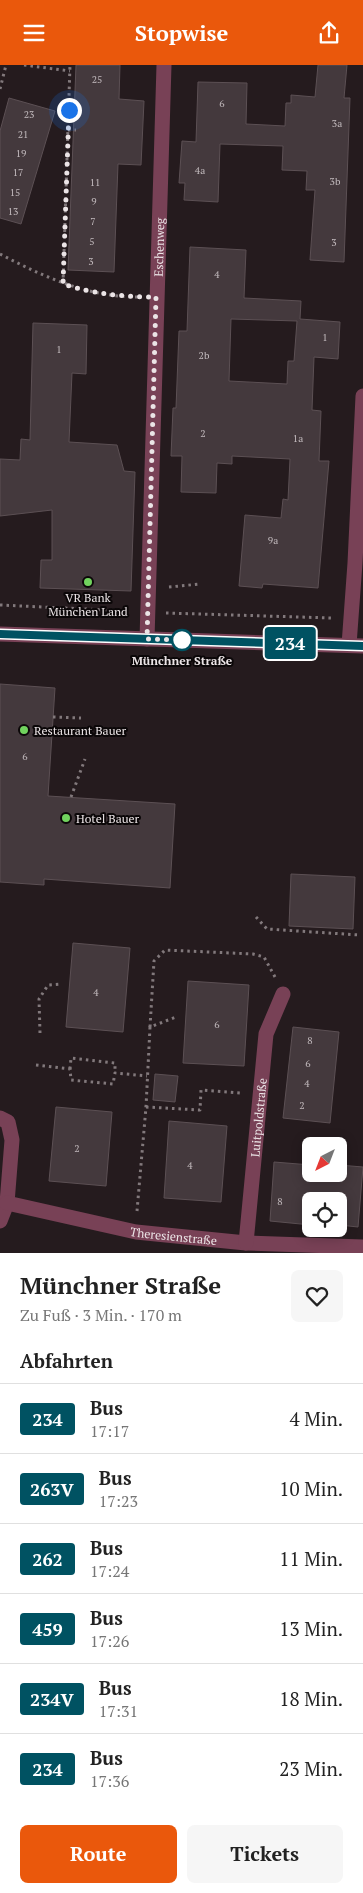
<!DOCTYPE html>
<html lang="de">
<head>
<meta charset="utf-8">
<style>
  :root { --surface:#fff; --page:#f6f6f6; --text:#222; --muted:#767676; --line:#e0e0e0; --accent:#ea580c }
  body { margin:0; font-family:"PT Serif",serif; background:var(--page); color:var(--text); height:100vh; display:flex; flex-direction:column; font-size:19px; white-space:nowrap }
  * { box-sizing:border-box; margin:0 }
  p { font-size:16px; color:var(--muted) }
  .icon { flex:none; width:28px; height:28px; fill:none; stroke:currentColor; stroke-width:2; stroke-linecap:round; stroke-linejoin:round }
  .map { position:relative; height:1188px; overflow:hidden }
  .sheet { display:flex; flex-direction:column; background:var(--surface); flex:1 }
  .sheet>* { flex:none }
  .badge { padding:0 10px; border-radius:4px; font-size:18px; line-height:32px }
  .needle { width:32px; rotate:222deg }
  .tools { position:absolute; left:302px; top:1072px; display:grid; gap:10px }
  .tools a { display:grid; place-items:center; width:45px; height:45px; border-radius:8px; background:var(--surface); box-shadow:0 2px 12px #0003; font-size:25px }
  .you { position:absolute; width:25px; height:25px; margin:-12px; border:4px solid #fff; border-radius:50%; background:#1a73e8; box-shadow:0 0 0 8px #1a73e833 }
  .map>.badge { position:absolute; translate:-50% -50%; box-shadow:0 0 0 2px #fff }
  h2 { padding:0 20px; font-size:19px; line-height:45px }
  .round { display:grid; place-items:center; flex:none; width:52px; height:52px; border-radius:8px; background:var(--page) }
  .head { display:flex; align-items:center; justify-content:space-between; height:85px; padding:0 20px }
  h1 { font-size:24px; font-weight:800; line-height:38px }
  .primary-button { display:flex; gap:10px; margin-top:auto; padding:10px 20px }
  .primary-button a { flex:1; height:58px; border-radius:8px; background:var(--accent); color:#fff; font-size:20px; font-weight:800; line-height:58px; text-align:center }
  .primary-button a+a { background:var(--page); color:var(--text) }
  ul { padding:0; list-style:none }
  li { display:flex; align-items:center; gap:15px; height:70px; padding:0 20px; border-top:1px solid var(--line) }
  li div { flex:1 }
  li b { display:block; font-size:19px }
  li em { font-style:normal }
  li .badge { min-width:55px; font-weight:700; text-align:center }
  header { display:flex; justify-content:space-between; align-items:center; height:65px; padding:0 20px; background:var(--accent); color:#fff; font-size:22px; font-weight:800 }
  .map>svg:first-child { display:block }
</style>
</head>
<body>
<header><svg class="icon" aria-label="menu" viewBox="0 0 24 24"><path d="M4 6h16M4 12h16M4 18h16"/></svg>Stopwise<svg class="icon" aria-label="share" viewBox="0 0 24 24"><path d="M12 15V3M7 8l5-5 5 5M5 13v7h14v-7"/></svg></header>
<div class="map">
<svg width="363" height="1188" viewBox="0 0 363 1188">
  <rect width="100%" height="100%" fill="#251b1e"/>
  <g fill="#44393d" stroke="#5c5054" fill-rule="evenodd">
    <path d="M76 0H120L119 34 144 36 141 100 118 99 114 207 68 205Z"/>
    <path d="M318 0H347L344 33H350L344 197 310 195 315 125H306L307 106 282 105 283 81 220 79 218 137 184 135 185 118H179L182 76 196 77 198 17 247 18 246 59 285 61 286 38H291V30L315 32Z"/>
    <path d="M9 33 55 46 21 159 0 153V66Z"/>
    <path d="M190 182 246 185 244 233 301 236 300 254 340 257 338 294 314 292 312 345 321 346 319 396H329L318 523 263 519 262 523 239 521 245 450 281 453 283 434 288 435 290 394 232 391V399L217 398 216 428 181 427 182 391H171L173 343H176L179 266H187ZM231 254 297 256 294 296H288L287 319 229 316Z"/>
    <path d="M33 258 87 260 86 309 72 308 69 377 117 380 124 406 135 407 131 526 40 523 41 495H52V445L0 451V394L20 395 21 374 30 375Z"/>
    <path d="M0 619 55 623 48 731 175 739 170 823 44 814V820L0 817Z"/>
    <path d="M291 809 355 812 353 864 289 861Z"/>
    <path d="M73 878 130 883 123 967 66 962Z"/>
    <path d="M188 916 249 920 244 1001 183 998Z"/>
    <path d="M293 962 339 967 330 1058 283 1053Z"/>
    <path d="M155 1009 178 1011 175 1037 153 1035Z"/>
    <path d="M56 1042 112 1047 106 1121 49 1116Z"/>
    <path d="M169 1056 227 1061 221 1137 164 1133Z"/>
    <path d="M274 1097 311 1100V1109H339V1100L363 1102 358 1162 339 1160V1136H311V1160L270 1156Z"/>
  </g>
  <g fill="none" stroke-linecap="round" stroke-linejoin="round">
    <g stroke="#82797c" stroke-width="3" stroke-dasharray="2.5 4" stroke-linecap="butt">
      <path d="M24 0 70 6"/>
      <path d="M0 24 6 0"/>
      <path d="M68 65H76"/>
      <path d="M0 189C44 212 88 232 138 232"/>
      <path d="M63 219 70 0"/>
      <path d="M169 522 200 519"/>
      <path d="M0 540 128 546"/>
      <path d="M166 548 332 553"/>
      <path d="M53 652 81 653"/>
      <path d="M71 732 85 694"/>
      <path d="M256 852 267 864 360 870"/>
      <path d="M150 962 154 896 165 885 253 889 264 892 275 912"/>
      <path d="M40 968 39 934 48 920 62 919"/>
      <path d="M36 1000 70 1004 71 1015 113 1019 115 1008 147 1011"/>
      <path d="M70 1004 71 993 115 998V1008"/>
      <path d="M146 1042 200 1045 201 1025 240 1028"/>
      <path d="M137 1146 146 1042 150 962 176 952"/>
    </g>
    <g stroke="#784156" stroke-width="15">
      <path id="s1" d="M147 574 164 0"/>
      <path d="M349 580 355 498 363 331"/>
      <path d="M0 1053 8 1057 12 1075 7 1138 0 1156"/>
      <path id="s2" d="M7 1138 136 1167 246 1178 363 1182"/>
      <path id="s3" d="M246 1178 266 969 283 929"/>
    </g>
    <path stroke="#784156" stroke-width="15" d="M0 569 363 581"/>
  </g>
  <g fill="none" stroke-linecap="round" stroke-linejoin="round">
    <defs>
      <path id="line" d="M0 569 363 581"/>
    </defs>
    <use href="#line" stroke="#fff" stroke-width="11"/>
    <use href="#line" stroke="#005262" stroke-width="8"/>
    <path stroke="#ebe4e6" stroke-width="5" stroke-dasharray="0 9" d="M69 45 63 219C94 229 124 232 156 232L147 574 182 575"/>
  </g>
  <g fill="#71d35e" stroke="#0b0708" stroke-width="2">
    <circle cx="88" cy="517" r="5"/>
    <circle cx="24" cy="665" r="5"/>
    <circle cx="66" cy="753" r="5"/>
  </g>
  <circle fill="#fff" stroke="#005262" stroke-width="2.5" cx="182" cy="575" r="10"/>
  <g text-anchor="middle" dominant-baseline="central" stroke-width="4" stroke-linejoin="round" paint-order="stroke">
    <g font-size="10" fill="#c1b9bc">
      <text x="97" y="14">25</text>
      <text x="222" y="38">6</text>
      <text x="29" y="49">23</text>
      <text x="337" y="58">3a</text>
      <text x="23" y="69">21</text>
      <text x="21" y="88">19</text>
      <text x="200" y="105">4a</text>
      <text x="18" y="107">17</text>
      <text x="335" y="116">3b</text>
      <text x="95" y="117">11</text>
      <text x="15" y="127">15</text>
      <text x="94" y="136">9</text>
      <text x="13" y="146">13</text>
      <text x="93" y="156">7</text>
      <text x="92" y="176">5</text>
      <text x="334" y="177">3</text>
      <text x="91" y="196">3</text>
      <text x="217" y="209">4</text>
      <text x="325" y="272">1</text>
      <text x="59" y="284">1</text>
      <text x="204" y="290">2b</text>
      <text x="203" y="368">2</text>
      <text x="298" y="373">1a</text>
      <text x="273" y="475">9a</text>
      <text x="25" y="691">6</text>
      <text x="96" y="927">4</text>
      <text x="217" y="959">6</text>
      <text x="310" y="975">8</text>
      <text x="308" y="998">6</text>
      <text x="307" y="1018">4</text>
      <text x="302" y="1040">2</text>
      <text x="77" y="1083">2</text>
      <text x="190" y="1100">4</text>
      <text x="280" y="1136">8</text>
    </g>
    <g font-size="12" fill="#ebe4e6" stroke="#0b0708">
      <text stroke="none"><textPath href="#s1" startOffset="392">Eschenweg</textPath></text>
      <text stroke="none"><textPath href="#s3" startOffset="126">Luitpoldstraße</textPath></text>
      <text stroke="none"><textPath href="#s2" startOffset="170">Theresienstraße</textPath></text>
    </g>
    <g font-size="12" fill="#ebe4e6" stroke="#0b0708" text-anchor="start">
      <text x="88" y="532" text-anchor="middle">VR Bank<tspan x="88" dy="14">München Land</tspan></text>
      <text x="34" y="665">Restaurant Bauer</text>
      <text x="76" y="753">Hotel Bauer</text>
    </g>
    <g font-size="12" font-weight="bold" fill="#ebe4e6" stroke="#0b0708">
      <text x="182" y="595">Münchner Straße</text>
    </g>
  </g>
</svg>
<div class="tools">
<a><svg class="needle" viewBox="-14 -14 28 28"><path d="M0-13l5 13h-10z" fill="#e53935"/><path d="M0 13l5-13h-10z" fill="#767676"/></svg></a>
<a><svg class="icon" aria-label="locate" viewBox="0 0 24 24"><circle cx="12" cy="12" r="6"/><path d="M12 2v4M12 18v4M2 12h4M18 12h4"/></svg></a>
</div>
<div class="you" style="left:69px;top:45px"></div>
<b class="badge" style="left:290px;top:578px;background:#005262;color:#fff">234</b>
</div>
<section class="sheet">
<div class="head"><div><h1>Münchner Straße</h1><p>Zu Fuß · 3 Min. · 170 m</p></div><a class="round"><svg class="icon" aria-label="heart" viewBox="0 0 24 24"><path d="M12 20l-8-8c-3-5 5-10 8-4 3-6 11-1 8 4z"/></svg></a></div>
<h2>Abfahrten</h2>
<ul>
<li><span class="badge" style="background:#005262;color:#fff">234</span><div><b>Bus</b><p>17:17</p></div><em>4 Min.</em></li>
<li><span class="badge" style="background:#005262;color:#fff">263V</span><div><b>Bus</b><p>17:23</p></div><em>10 Min.</em></li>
<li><span class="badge" style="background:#005262;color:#fff">262</span><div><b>Bus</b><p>17:24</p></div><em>11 Min.</em></li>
<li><span class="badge" style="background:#005262;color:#fff">459</span><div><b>Bus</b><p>17:26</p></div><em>13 Min.</em></li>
<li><span class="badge" style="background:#005262;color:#fff">234V</span><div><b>Bus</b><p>17:31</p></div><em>18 Min.</em></li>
<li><span class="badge" style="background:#005262;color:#fff">234</span><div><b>Bus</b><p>17:36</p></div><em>23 Min.</em></li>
</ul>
<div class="primary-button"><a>Route</a><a>Tickets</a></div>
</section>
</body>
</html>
